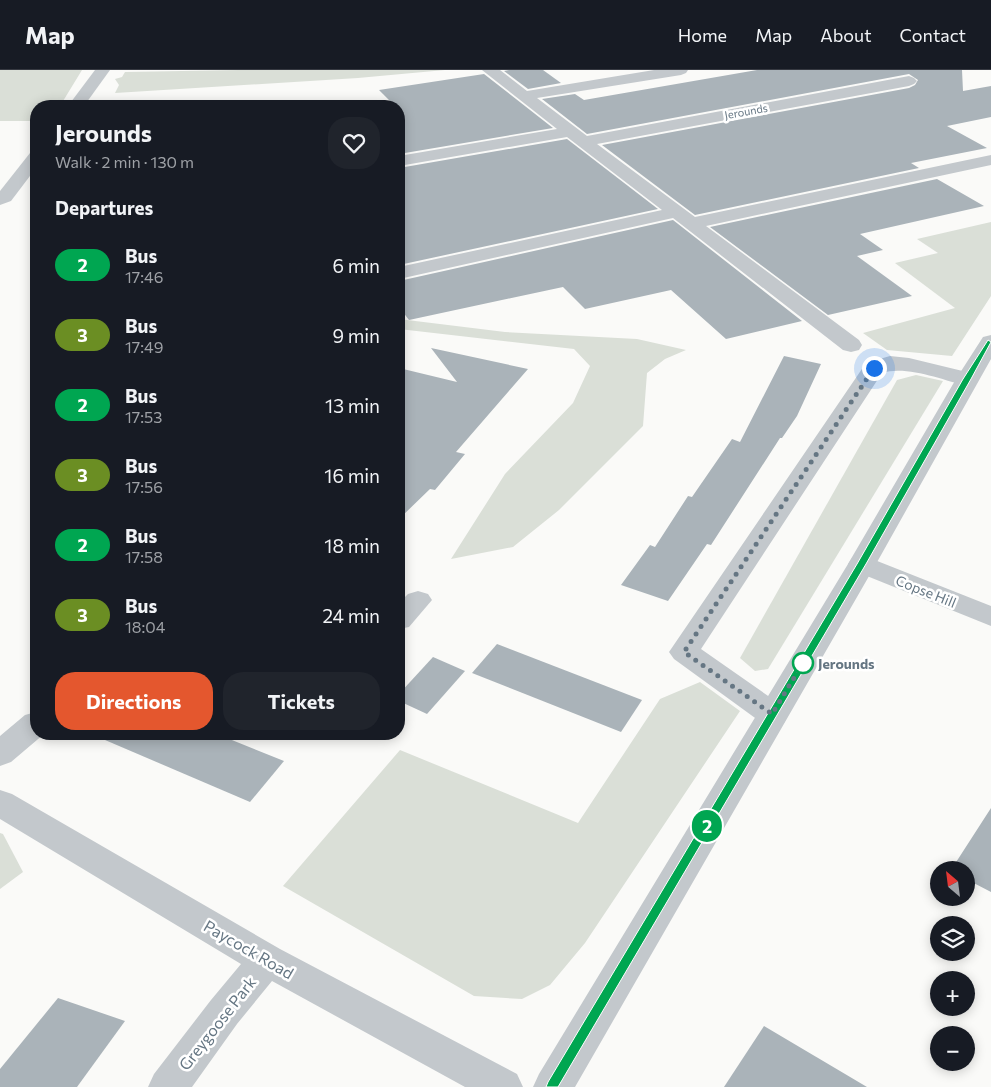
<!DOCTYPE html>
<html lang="en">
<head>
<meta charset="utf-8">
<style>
  :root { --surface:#171b24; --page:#20242c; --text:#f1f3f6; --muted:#9ea1a6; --line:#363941; --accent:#e4572e }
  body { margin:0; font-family:Commissioner,sans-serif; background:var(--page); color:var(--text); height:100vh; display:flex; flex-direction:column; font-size:19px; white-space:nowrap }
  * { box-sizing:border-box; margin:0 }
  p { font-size:16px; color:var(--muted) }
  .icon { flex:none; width:28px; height:28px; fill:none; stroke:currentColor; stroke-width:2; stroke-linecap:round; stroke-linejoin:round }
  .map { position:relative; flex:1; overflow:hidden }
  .sheet { position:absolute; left:30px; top:30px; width:375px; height:640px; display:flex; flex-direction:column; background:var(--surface); border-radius:20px; box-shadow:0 2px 12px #0003 }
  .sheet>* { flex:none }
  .badge { padding:0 10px; border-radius:16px; font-size:18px; line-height:32px }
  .needle { width:32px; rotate:332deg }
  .tools { position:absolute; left:930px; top:791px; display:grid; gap:10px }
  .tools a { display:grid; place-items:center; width:45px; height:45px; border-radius:50%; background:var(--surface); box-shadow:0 2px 12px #0003; font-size:25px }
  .you { position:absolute; width:25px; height:25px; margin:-12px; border:4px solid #fff; border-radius:50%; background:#1a73e8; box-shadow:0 0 0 8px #1a73e833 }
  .map>.badge { position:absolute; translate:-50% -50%; box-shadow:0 0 0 2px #fff }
  h2 { padding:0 25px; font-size:19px; line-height:45px }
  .round { display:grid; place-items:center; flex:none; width:52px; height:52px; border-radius:20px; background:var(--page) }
  .summary { display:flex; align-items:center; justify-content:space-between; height:85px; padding:0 25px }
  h1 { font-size:24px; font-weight:700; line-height:38px }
  .action { display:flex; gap:10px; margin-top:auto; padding:10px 25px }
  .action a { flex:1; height:58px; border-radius:20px; background:var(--accent); color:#fff; font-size:20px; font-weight:700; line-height:58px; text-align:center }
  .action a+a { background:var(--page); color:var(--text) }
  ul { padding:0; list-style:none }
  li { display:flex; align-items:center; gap:15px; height:70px; padding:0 25px }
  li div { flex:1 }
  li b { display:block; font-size:19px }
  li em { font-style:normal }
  li .badge { min-width:55px; font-weight:700; text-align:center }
  header { display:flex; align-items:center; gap:30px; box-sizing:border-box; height:70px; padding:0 25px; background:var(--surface); border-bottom:1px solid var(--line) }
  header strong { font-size:24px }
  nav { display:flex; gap:28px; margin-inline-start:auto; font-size:18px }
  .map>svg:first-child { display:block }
</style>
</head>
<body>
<header>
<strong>Map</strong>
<nav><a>Home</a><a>Map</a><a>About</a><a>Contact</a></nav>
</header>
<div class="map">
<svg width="991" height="1017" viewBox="0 0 991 1017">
  <rect width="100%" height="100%" fill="#fafaf8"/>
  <g fill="#dadfd7">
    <path d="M0 0H82L60 36H36V51H0Z"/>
    <path d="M239 0H445L358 8 115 23 119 15 115 9 122 7 125 2Z"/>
    <path d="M991 152V226L952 286 887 280 863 263 955 238 895 193 938 183 917 169Z"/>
    <path d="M399 249 505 262 637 269 686 280 665 289 647 303 643 356 559 440 513 477 451 489 505 404 573 333 590 296 574 279 399 259Z"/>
    <path d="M916 305 943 311 768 599 755 601 740 588 897 310Z"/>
    <path d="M700 612 740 641 585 873 550 915 522 929 474 926 283 816 400 680 578 753 660 629Z"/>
    <path d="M0 763 3 764 23 802 0 819Z"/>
  </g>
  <g fill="#aab3b9">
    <path d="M509 0H543L561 13 528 19 504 1Z"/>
    <path d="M757 0H962L963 21 991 16V47L947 56 987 78 911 93 919 98 695 145 602 75 909 18 915 15 918 10 909 4 587 64 542 29 575 24 584 30Z"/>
    <path d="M484 4 553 58 399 84V36H373L392 33 379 20Z"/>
    <path d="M567 69 658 139 399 195V98Z"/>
    <path d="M937 109 984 136 860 164 883 180 857 186 912 226 828 245 710 157Z"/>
    <path d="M673 150 802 251 726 269 671 220 585 239 563 217 409 250 399 237V211Z"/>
    <path d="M431 278 528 299 456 382 465 384 435 420 430 419 399 449V298L457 312Z"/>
    <path d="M784 286 821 294 797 346 782 368H780L711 475 707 474 668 531 621 515 650 475 655 477 688 426 692 427 732 369 740 372Z"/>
    <path d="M497 574 642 630 621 662 472 603Z"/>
    <path d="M433 587 465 601 427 644 399 631V624Z"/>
    <path d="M91 664H217L284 691 250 732Z"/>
    <path d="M991 738V822L966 809V800H951Z"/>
    <path d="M58 928 125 951 77 1017H0V999Z"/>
    <path d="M764 956 867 1017H724Z"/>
  </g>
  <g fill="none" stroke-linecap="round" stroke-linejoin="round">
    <g fill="#c3c8cc" fill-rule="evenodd">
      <path d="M95 0H110L84 36H68Z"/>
      <path d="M482 0H500L527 21 654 0H688L686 3 681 5 537 28 587 66 909 6 914 8 917 11 914 14 909 16 597 74 695 147 991 85V95L706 156 859 270 862 275 859 280 851 282 843 280 673 148 399 209V197L662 140 567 67 399 96V86L557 59Z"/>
      <path d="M36 82V98L11 131 0 135V121L30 83Z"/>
      <path d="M890 286 909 288 975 304 978 309 975 314 967 316C943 310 906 295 882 303L701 579 784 637 788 645 784 653 773 656 762 653 674 589 669 582 866 293Z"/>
      <path d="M862 485 991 536V556L852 500 848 494 852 488Z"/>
      <path d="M418 521 428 524 432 530 409 557 399 559V533L408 524Z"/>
      <path d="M36 642V664H44L11 692 0 696V666L25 645Z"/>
      <path d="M0 720 12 724 280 879 517 1004 523 1017H465L272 911 237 954 192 1017H148L154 1004 211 930 241 894 0 749Z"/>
    </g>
    <path fill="#c3c8cc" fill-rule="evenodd" d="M991 265V289L876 494 575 1017H533L539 1004 848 494 956 309 983 267Z"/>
  </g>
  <path fill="#00a651" stroke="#fff" d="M988 270 991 272 971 309 866 494 558 1017H546L548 1012 857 494 963 309Z"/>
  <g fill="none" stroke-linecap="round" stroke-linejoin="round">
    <path stroke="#657683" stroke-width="5" stroke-dasharray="0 9" d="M803 593 772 644 684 582 874 298"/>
  </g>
  <circle fill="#fff" stroke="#00a651" stroke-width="2.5" cx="803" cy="593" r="10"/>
  <g text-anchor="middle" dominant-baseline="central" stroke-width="5" stroke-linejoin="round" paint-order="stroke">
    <g font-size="11" fill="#657683" stroke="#fff">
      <text transform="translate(746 41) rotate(-10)">Jerounds</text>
    </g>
    <g font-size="14" fill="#657683" stroke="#fff">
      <text transform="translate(926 521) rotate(22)">Copse Hill</text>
    </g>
    <g font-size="14" font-weight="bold" fill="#657683" stroke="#fff" text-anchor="start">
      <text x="818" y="593">Jerounds</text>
    </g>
    <g font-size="16" fill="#657683" stroke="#fff">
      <text transform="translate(249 879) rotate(30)">Paycock Road</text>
      <text transform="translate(217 953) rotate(-52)">Greygoose Park</text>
    </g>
  </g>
</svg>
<div class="tools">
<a><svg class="needle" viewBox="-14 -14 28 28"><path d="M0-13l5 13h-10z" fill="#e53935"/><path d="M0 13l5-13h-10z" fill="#9ea1a6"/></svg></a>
<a><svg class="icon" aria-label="layers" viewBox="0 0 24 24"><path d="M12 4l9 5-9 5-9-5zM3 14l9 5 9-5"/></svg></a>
<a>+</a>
<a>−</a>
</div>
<div class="you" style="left:874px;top:298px"></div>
<b class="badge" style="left:707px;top:756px;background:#00a651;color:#fff">2</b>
<section class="sheet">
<div class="summary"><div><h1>Jerounds</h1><p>Walk · 2 min · 130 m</p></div><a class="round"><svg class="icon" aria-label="heart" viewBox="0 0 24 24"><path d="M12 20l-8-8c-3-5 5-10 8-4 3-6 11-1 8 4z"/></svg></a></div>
<h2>Departures</h2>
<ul>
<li><span class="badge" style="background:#00a651;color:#fff">2</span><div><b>Bus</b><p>17:46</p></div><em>6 min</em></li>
<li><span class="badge" style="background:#6b8e23;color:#fff">3</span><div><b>Bus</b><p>17:49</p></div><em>9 min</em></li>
<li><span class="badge" style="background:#00a651;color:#fff">2</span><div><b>Bus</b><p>17:53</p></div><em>13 min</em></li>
<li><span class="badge" style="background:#6b8e23;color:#fff">3</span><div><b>Bus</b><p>17:56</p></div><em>16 min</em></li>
<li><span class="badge" style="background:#00a651;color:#fff">2</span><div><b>Bus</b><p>17:58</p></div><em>18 min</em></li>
<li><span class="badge" style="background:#6b8e23;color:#fff">3</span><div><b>Bus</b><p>18:04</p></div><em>24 min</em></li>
</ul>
<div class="action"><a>Directions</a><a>Tickets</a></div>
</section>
</div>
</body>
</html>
